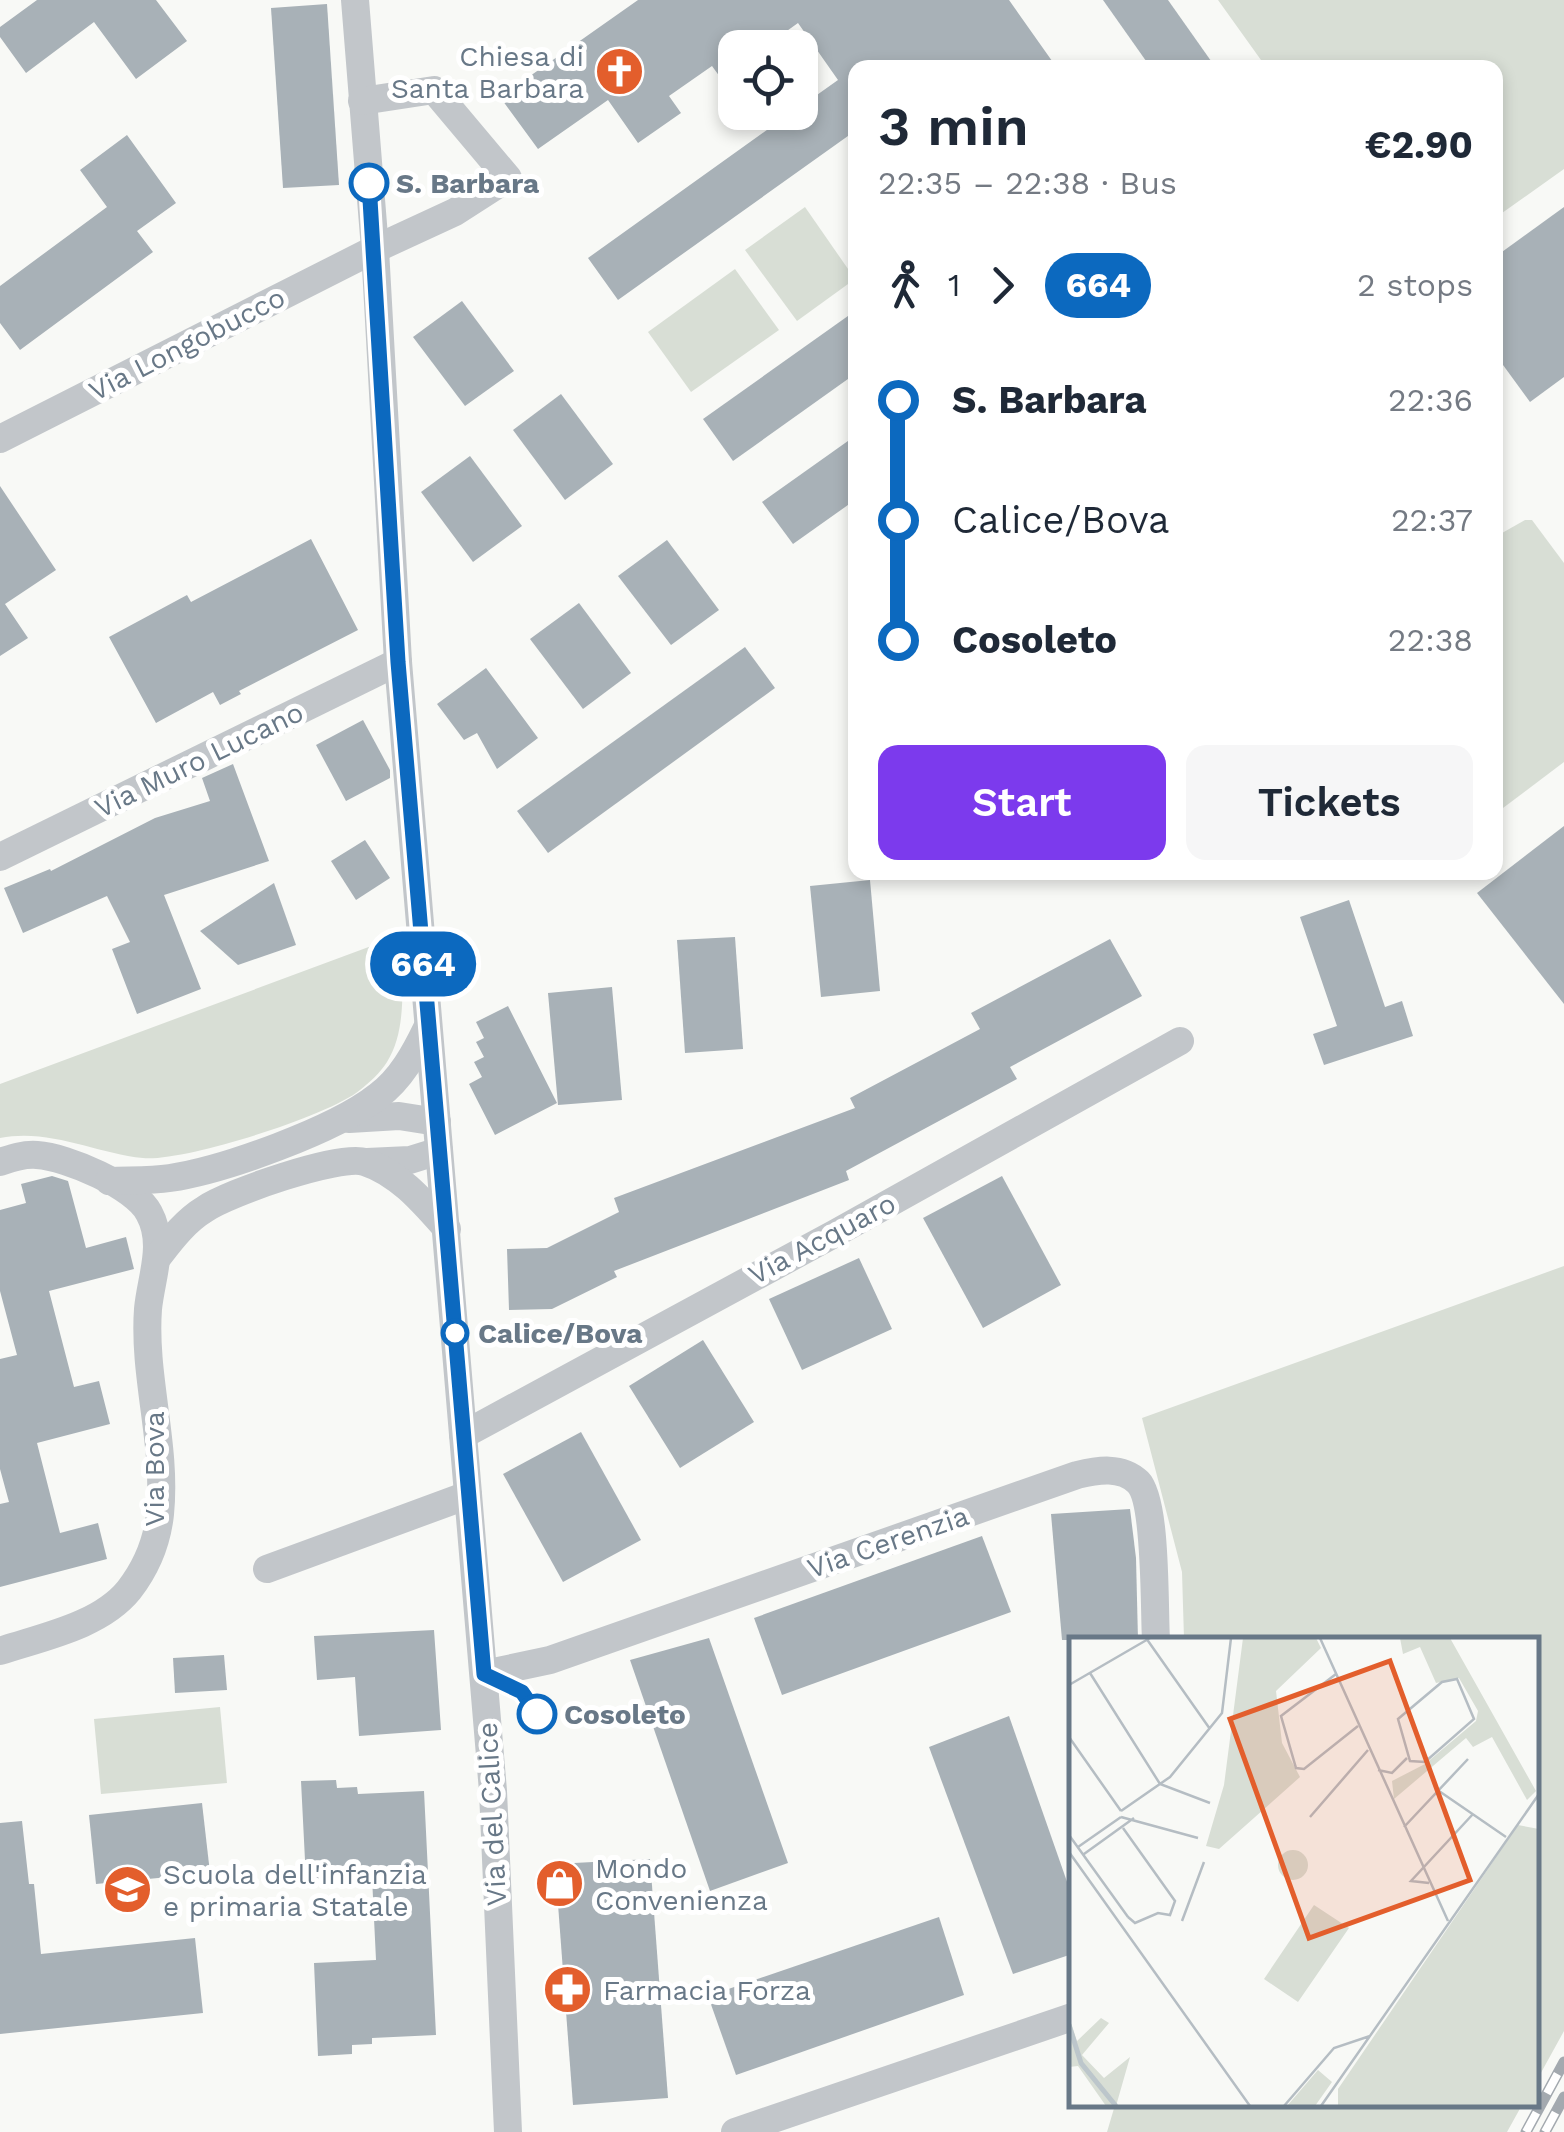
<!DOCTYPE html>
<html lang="en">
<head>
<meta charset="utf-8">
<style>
  :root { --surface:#fff; --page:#f6f6f7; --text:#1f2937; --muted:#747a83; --accent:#7c3aed }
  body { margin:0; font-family:"Work Sans",sans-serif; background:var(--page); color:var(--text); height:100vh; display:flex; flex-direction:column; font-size:38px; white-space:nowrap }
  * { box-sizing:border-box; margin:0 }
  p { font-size:32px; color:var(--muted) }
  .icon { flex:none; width:55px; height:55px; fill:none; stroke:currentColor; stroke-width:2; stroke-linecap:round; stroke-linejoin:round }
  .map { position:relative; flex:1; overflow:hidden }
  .drawer { position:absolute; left:848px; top:60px; width:655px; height:820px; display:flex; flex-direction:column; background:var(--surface); border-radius:20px; box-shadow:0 5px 15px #0003 }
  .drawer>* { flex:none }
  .badge { padding:0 20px; border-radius:32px; font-size:35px; line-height:65px }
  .tools { position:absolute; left:718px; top:30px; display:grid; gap:20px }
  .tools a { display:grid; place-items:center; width:100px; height:100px; border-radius:20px; background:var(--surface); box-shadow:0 5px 15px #0003; font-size:50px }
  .map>.badge { position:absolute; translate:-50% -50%; box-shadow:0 0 0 5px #fff }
  .legs { display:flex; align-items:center; gap:15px; height:110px; padding:0 30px; font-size:32px }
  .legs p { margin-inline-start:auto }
  .headline { display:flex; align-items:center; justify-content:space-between; height:170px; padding:0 30px }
  h1 { font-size:55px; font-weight:600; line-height:75px }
  .action { display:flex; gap:20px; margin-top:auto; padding:20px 30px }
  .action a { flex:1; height:115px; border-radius:20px; background:var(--accent); color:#fff; font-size:40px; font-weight:600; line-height:115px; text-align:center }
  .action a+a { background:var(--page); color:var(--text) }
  ul { padding:0 30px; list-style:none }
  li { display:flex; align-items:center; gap:35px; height:120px; font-size:38px }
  li i { display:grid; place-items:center; width:15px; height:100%; margin:0 12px; background:currentColor }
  li i::after { content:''; width:25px; height:25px; margin:-12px; border:8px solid; border-radius:50%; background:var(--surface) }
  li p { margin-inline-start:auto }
  li:first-child i { background:linear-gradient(#0000 50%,currentColor 0) }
  li:last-child i { background:linear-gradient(currentColor 50%,#0000 0) }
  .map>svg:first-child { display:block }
</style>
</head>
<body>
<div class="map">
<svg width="1564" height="2132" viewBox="0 0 1564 2132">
  <rect width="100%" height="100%" fill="#f8f9f6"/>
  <g fill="#d8ded5">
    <path d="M1218 0H1564V169L1495 218V68L1266 67Z"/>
    <path d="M805 207 855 279 797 321 745 250Z"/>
    <path d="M735 269 779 330 691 392 648 332Z"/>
    <path d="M1525 520H1532L1564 563V762L1495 814V537Z"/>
    <path d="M401 935C401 975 409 1027 387 1062 381 1072 369 1083 360 1090 329 1116 183 1162 143 1158 95 1153 49 1128 0 1138V1084Z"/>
    <path d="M1564 1266V2031L1537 2080 1536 1640 1184 1639 1182 1572 1142 1418Z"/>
    <path d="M220 1707 227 1783 101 1794 94 1719Z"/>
    <path d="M1115 2105V2104L1522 2105 1507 2132H1107Z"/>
  </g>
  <g fill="#a8b1b7">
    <path d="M37 0H156L187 41 136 79 94 22 26 73 0 37V27Z"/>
    <path d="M638 0H1009L1057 68H855V131L618 300 588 258 792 112H800V107L838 80 798 23 763 48H735V67L720 77 712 66 669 96 681 113 638 143 608 100 538 149 500 97Z"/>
    <path d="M1103 0H1168L1216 68H1151Z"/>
    <path d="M327 4 339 185 283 188 271 8Z"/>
    <path d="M127 135 176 203 137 231 153 252 20 350 0 323V286L107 207 80 170Z"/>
    <path d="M1564 207V377L1530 402 1495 354V257Z"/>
    <path d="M462 301 514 371 465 406 413 337Z"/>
    <path d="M855 311V374L733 461 703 419Z"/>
    <path d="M561 394 613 464 565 500 513 430Z"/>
    <path d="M855 436V500L793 544 762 502Z"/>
    <path d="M470 456 522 526 473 562 421 492Z"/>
    <path d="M0 486 56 570 5 604 28 638 0 656Z"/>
    <path d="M311 539 358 630 239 691 241 694 220 705 213 692 156 723 109 637 187 595 191 602Z"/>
    <path d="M667 540 719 610 671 645 618 576Z"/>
    <path d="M579 603 631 673 583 709 530 639Z"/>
    <path d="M745 647 775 688 548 853 517 811Z"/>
    <path d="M486 668 538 738 497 769 477 733 464 740 437 704Z"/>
    <path d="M363 720 390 770V778L346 801 316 745Z"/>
    <path d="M233 764 269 861 164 895 201 989 137 1014 112 949 130 942 107 896 23 933 4 888 50 869 51 871 155 818 210 801 202 778Z"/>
    <path d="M1564 826V1004L1477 893Z"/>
    <path d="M365 840 390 878 356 900 331 861Z"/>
    <path d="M870 880 880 991 821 997 810 886Z"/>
    <path d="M274 883 296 945 238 965 200 931Z"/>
    <path d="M1349 900 1385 1007 1402 1001 1413 1036 1324 1065 1313 1034 1337 1026 1300 917Z"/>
    <path d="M735 937 743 1049 685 1053 677 940Z"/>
    <path d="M1110 939 1142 996 1010 1067 1017 1079 846 1171 849 1180 614 1271 617 1277 552 1309 509 1310 507 1249 547 1248 619 1212 614 1198 855 1108 850 1098 980 1029 971 1013Z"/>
    <path d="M612 987 622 1100 558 1105 548 993Z"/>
    <path d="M508 1006 557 1103 495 1135 469 1084 482 1077 474 1062 484 1057 476 1042 484 1038 476 1022Z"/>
    <path d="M52 1176 68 1181 86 1248 126 1237 134 1269 49 1291 74 1387 99 1381 110 1424 37 1443 60 1533 98 1523 107 1559 0 1587V1504L9 1502 0 1469V1359L17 1355 0 1291V1210L26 1203 21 1184Z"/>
    <path d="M1002 1176 1061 1285 983 1328 923 1218Z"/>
    <path d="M859 1258 892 1329 802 1370 769 1299Z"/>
    <path d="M703 1340 754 1422 680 1468 629 1386Z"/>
    <path d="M581 1432 641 1540 563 1582 503 1474Z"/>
    <path d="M1130 1509 1136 1558 1138 1640H1062L1051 1514Z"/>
    <path d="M982 1536 1011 1612 782 1695 754 1618Z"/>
    <path d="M434 1630 441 1730 359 1736 355 1677 317 1680 314 1636Z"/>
    <path d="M709 1638 788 1863 710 1891 630 1660Z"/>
    <path d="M224 1655 227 1690 175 1693 173 1658Z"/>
    <path d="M1009 1716 1072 1896V1954L1013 1974 929 1747Z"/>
    <path d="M336 1780 337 1788 357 1787 358 1794 424 1791 436 2035 372 2038V2044L352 2045V2054L318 2056 314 1963 376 1960 372 1877 306 1880 301 1781Z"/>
    <path d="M202 1803 210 1873 96 1884 89 1815Z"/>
    <path d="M22 1821 29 1884H34L41 1954 195 1938 203 2013 0 2034V1823Z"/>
    <path d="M650 1859 668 2098 573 2105 555 1864Z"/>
    <path d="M939 1917 964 1995 736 2075 708 1996Z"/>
  </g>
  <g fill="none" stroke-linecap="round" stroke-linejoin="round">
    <g stroke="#c2c6ca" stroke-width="28">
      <path d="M355 0 375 249 398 662 493 1791 508 2132"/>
      <path d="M0 439 375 249 455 212 508 178 434 90 362 101"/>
      <path d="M0 857 398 662"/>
      <path d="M349 1119 399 1116 437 1122"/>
      <path d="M0 1162C12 1158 24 1154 37 1155 67 1157 135 1186 149 1213 166 1244 151 1277 148 1309 143 1377 167 1445 160 1514 157 1542 146 1568 129 1590 100 1626 42 1637 0 1651"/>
      <path d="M367 1162 410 1160 439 1151"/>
      <path d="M109 1181C129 1180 150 1181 170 1178 224 1170 335 1130 378 1096 401 1079 415 1053 427 1028"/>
      <path d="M157 1258C171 1240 185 1221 205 1209 228 1193 339 1154 365 1162 399 1173 424 1203 447 1229"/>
      <path d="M463 1435 834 1234 1180 1041"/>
      <path d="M267 1569 468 1495"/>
      <path d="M484 1674 550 1660 1077 1475C1098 1470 1121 1466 1138 1482 1157 1501 1154 1609 1156 1640"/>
      <path d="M735 2132 1072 2017"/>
    </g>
    <defs>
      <g id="rail">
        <path d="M1526 2132 1564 2062"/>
        <path d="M1545 2132 1564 2097"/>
      </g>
    </defs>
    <use href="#rail" stroke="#a3a9af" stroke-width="11"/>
    <use href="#rail" stroke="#fff" stroke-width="8" stroke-dasharray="22" stroke-linecap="butt"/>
  </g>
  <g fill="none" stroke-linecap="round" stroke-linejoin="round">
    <defs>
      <path id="line-1" d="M369 183 398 662 484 1674 522 1692 537 1714"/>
    </defs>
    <use href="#line-1" stroke="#fff" stroke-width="22"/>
    <use href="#line-1" stroke="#0c69bf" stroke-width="15"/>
  </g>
  <defs>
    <symbol id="church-disc" viewBox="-11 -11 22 22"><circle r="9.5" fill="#e35e2c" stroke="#fff"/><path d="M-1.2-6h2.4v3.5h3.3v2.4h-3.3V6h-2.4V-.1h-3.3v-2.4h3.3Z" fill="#fff"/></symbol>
    <symbol id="shop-disc" viewBox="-11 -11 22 22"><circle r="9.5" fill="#e35e2c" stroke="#fff"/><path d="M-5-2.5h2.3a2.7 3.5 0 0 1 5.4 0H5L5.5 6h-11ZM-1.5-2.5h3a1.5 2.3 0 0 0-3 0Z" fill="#fff"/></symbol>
    <symbol id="school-disc" viewBox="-11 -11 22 22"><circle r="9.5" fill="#e35e2c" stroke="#fff"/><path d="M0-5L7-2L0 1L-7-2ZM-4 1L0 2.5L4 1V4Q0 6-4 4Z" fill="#fff"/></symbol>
    <symbol id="pharmacy-disc" viewBox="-11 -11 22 22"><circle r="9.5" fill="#e35e2c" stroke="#fff"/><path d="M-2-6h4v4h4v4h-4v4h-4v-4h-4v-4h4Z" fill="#fff"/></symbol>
  </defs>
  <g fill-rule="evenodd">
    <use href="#church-disc" x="592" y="44" width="55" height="55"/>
    <use href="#shop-disc" x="532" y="1856" width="55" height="55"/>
    <use href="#school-disc" x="100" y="1862" width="55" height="55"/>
    <use href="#pharmacy-disc" x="540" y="1962" width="55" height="55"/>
  </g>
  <g fill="#fff" stroke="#0c69bf" stroke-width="5">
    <circle cx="369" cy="183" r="18"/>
    <circle cx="455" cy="1333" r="12"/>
    <circle cx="537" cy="1714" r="18"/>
  </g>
  <g text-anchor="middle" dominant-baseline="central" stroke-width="10" stroke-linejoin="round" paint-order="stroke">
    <g font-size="28" fill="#687887" stroke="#fff" text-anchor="start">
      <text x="584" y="56" text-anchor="end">Chiesa di<tspan x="584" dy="32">Santa Barbara</tspan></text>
      <text x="595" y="1868">Mondo<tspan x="595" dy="32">Convenienza</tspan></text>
      <text x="163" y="1874">Scuola dell'infanzia<tspan x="163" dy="32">e primaria Statale</tspan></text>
      <text x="603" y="1990">Farmacia Forza</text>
    </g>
    <g font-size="28" font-weight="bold" fill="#687887" stroke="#fff" text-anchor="start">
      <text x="396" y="183">S. Barbara</text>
      <text x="478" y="1333">Calice/Bova</text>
      <text x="564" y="1714">Cosoleto</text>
    </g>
    <g font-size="28" fill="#687887" stroke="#fff">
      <text transform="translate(187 344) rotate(-27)">Via Longobucco</text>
      <text transform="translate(199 760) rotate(-26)">Via Muro Lucano</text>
      <text transform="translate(822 1239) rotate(-28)">Via Acquaro</text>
      <text transform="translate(154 1469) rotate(-90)">Via Bova</text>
      <text transform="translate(888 1542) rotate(-19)">Via Cerenzia</text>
      <text transform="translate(492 1814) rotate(-93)">Via del Calice</text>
    </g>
  </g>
  <g transform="translate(1069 1637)">
    <rect width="470" height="470" fill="#f8f9f6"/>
    <path d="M174 1H247L252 11 207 54 213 106 231 140 150 212 137 209 155 148ZM331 1H381L467 154 458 163 423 100 404 110 397 101 325 162 323 144 356 127 407 84 409 74 390 41 367 46 351 10 334 17ZM449 188 470 192V469H269V452ZM209 228a15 15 0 1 1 30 0a15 15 0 1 1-30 0ZM245 268 280 291 229 365 195 342ZM0 380 8 404 32 381 40 386 13 418 35 441 61 420 47 469H37L9 429 0 430ZM249 433 263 445 246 469H218Z" fill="#d8ded5"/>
    <path fill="none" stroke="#bcc6cb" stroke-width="5" d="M0 388 12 426 47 469"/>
    <path fill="none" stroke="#b5bdc3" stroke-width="2.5" d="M77 1 141 92M251 1 379 284M21 36 91 147 141 166M267 37 212 79 227 131 235 132 289 89M388 42 405 82 356 125 341 124 329 82 373 45ZM0 48 81 1M0 100 52 174M309 133 323 136 338 121M370 154 437 200M52 174 101 140 153 76 162 1M52 180 129 201M241 180 299 113M335 190 399 122M54 191 106 264 101 278 89 276 66 286 59 280M0 198 59 280M9 210 52 180M0 215 181 469M15 217 65 181M360 246 342 244 404 177M113 284 135 225M215 469 265 411 301 399M252 469 470 157"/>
    <path fill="#e35e2c" fill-opacity="0.15" stroke="#e35e2c" stroke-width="5" d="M321 24 401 243 240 301 161 82Z"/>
    <rect width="470" height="470" fill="none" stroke="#687887" stroke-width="5"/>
  </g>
</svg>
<div class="tools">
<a><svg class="icon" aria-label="locate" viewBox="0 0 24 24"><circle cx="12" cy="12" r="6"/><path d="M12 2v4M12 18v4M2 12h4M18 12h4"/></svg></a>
</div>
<b class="badge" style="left:423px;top:964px;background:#0c69bf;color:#fff">664</b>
<section class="drawer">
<div class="headline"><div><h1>3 min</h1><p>22:35 – 22:38 · Bus</p></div><b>€2.90</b></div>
<div class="legs"><svg class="icon" aria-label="walk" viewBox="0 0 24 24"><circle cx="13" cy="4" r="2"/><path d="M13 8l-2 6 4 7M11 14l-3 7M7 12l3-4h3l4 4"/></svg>1<svg class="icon" aria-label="forward" viewBox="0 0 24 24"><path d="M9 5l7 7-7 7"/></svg><b class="badge" style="background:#0c69bf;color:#fff">664</b><p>2 stops</p></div>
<ul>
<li><i style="color:#0c69bf"></i><b>S. Barbara</b><p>22:36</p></li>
<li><i style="color:#0c69bf"></i><span>Calice/Bova</span><p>22:37</p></li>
<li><i style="color:#0c69bf"></i><b>Cosoleto</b><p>22:38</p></li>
</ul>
<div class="action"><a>Start</a><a>Tickets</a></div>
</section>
</div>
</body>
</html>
